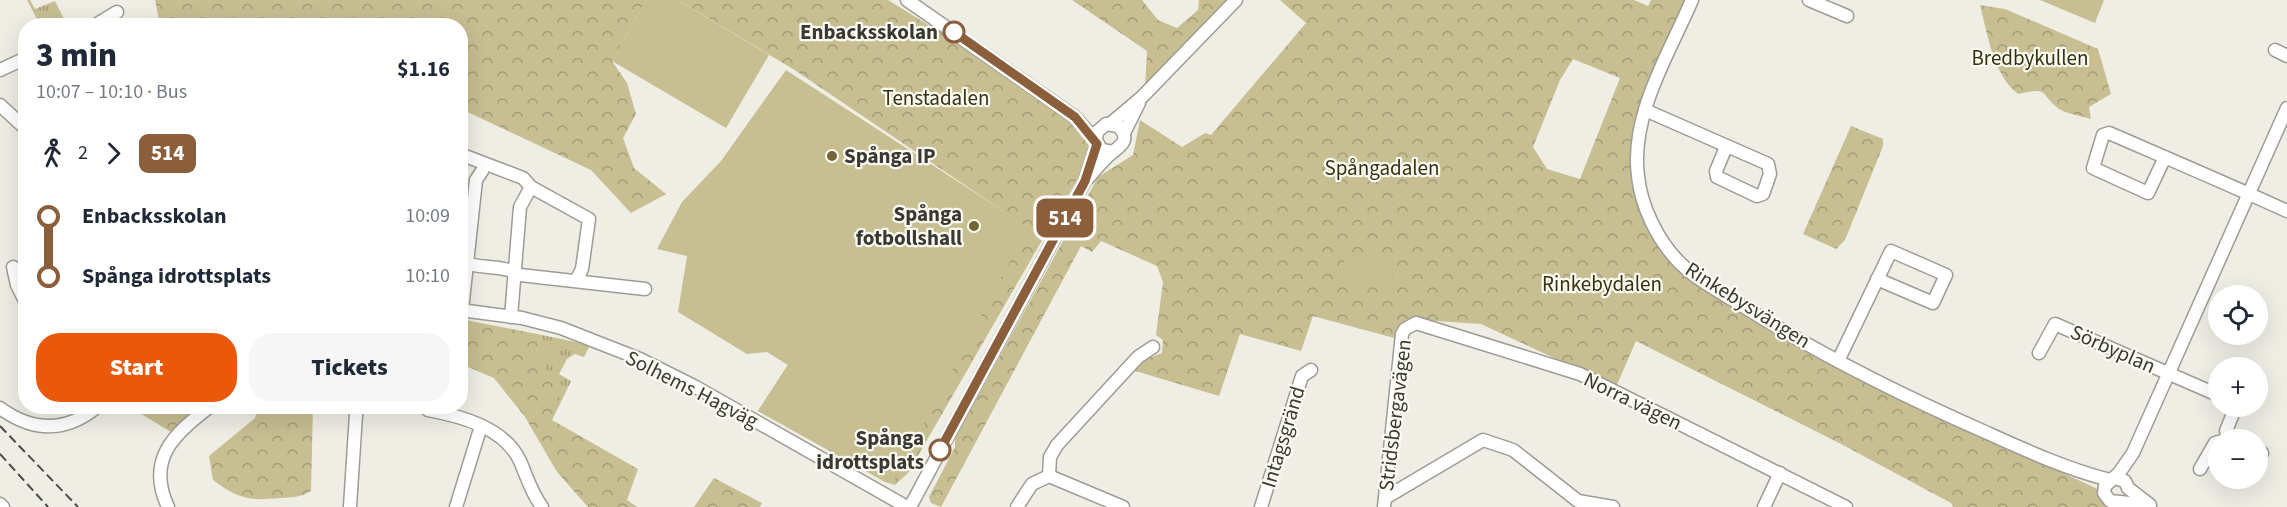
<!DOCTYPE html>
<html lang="en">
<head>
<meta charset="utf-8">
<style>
  :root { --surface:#fff; --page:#f6f6f7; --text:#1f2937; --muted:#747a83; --accent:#ea580c }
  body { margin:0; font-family:"Source Sans 3",sans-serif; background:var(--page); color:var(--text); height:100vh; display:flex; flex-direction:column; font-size:22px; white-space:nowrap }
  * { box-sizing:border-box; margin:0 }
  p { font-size:20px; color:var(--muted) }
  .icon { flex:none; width:33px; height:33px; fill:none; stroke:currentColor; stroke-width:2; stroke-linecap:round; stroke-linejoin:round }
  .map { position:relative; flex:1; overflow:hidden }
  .drawer { position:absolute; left:18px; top:18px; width:450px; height:396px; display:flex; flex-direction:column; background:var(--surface); border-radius:24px; box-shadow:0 6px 24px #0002 }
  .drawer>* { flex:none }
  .badge { padding:0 12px; border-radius:9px; font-size:21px; line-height:39px }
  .controls { position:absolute; left:2208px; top:285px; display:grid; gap:12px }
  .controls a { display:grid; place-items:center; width:60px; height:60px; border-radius:50%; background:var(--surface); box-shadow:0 6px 24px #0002; font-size:30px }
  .map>.badge { position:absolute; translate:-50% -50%; box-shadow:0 0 0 3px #fff }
  .legs { display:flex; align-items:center; gap:9px; height:66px; padding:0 18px; font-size:20px }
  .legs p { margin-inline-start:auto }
  .head { display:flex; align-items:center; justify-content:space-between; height:102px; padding:0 18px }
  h1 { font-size:33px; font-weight:800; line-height:45px }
  .primary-button { display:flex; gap:12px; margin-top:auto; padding:12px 18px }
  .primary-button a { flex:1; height:69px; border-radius:24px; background:var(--accent); color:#fff; font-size:24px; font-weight:800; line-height:69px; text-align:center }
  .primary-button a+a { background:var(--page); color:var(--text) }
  ul { padding:0 18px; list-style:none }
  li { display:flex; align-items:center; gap:21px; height:60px; font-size:22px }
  li i { display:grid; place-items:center; width:9px; height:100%; margin:0 8px; background:currentColor }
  li i::after { content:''; width:15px; height:15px; margin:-8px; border:4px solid; border-radius:50%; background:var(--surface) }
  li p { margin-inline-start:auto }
  li:first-child i { background:linear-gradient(#0000 50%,currentColor 0) }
  li:last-child i { background:linear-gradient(currentColor 50%,#0000 0) }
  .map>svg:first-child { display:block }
</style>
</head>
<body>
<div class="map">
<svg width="2287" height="507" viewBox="0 0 2287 507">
  <defs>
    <pattern id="grass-tufts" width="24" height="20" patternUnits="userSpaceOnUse" patternTransform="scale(1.5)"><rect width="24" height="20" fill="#c7be92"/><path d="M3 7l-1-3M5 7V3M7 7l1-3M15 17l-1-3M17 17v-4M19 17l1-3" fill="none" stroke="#a39b78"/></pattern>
    <pattern id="forest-crowns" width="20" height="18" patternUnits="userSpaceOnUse" patternTransform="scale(1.5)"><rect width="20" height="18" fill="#c7be92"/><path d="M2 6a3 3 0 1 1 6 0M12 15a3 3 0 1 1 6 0" fill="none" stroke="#a39b78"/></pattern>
  </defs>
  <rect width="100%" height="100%" fill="#efeee5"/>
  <g fill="url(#grass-tufts)">
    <path d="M27 0H30L35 9 55 1 67 25H40Z"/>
    <path d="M542 335 590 345 584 357 575 354 567 359 559 374 571 381 561 402 536 353Z"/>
  </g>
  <g fill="url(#forest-crowns)" fill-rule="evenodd">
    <path d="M155 0H646L612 61 627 83 636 114 623 138 634 168 666 194 631 213 591 170 461 109 460 26 160 25Z"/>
    <path d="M678 0H888L961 45 1087 134 1090 157 908 473 895 485 885 482 758 411 789 363 1027 227 793 69Z"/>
    <path d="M1072 0H1142L1158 20 1177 28 1198 10 1199 0H1226L1145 87 1147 51Z"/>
    <path d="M1280 0H1634L1648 6 1651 0H1687L1644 96 1632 144 1638 203 1660 251 1709 292 1769 331 1858 379 2137 507H1953L1951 503 1843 445 1636 341 1616 387 1481 324 1407 319 1396 329 1394 338 1313 316 1301 351 1240 334 1219 396 1132 370 1139 362 1162 353 1163 340 1156 335 1163 282 1157 266 1101 241 1092 252 1081 246 941 507 931 503 929 497 955 447V438L1098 177 1133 155 1140 120 1182 147 1205 133 1211 135 1306 23ZM1573 59 1620 78 1580 179 1547 169 1533 147 1560 80Z"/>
    <path d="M1980 5 2005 9 2098 49 2111 94 2089 107 2091 119C2082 116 2067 114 2059 109 2038 93 2051 87 2018 94 1993 74 1988 36 1980 5Z"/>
    <path d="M1851 126 1883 139V146L1845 240 1836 249 1803 234Z"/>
    <path d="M461 319 542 335 536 353 555 384 561 402 552 420 638 469 627 500 637 507H588L557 472 525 417 494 378 461 364Z"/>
    <path d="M130 407H191L195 412 174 434Z"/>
    <path d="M258 407H313L311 491C299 498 293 497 280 498 249 501 238 499 213 480L209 456 255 418Z"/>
    <path d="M714 478 762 503 760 507H694Z"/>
  </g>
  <g fill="#c7be92">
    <path d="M646 0H678L769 55 726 128 612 61Z"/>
    <path d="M2040 0H2104L2095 23Z"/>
    <path d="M786 70 1028 227 892 484 758 411 788 365 767 352 747 354 678 312 687 256 657 249 682 202 721 161Z"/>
    <path d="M1345 253 1393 258 1392 286 1341 281Z"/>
  </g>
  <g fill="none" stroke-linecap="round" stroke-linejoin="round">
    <defs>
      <g id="minor">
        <path d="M907 0 1075 117 1096 141"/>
        <path d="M1692 0C1669 54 1630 115 1638 176 1641 206 1657 239 1678 261 1697 281 1726 295 1749 310 1823 356 1903 396 1983 431 2025 450 2066 469 2110 480"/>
        <path d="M1809 0 1847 16"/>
        <path d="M94 26 117 12"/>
        <path d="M2275 50 2287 56"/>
        <path d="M0 70 26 58"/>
        <path d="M0 105 26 129"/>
        <path d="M1645 110 1768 164 1770 174 1763 194 1757 196 1717 177 1716 171 1726 147"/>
        <path d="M1110 124 1142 97 1236 0"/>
        <path d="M1124 133 1139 103"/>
        <path d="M460 154 523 178 531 187 589 219 582 269 577 279"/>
        <path d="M2165 157 2148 193 2093 168 2103 135 2109 133C2169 159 2228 184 2287 211"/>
        <path d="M1088 178C1094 171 1101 163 1108 156 1118 147 1133 141 1118 126L1106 124 1097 132 1096 141 1102 150 1113 152"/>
        <path d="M460 261C479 270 503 264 520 275L645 289"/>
        <path d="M13 267 17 285 26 303"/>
        <path d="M460 310 522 318 561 328 640 359 694 386 907 507"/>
        <path d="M462 310 476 180 482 171"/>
        <path d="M511 317 520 207 531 187"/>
        <path d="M2039 353 2055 324 2218 395"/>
        <path d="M1838 361 1891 251 1946 275 1933 303 1877 279"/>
        <path d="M423 406 428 410C460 416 504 427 520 461 527 477 531 492 542 507"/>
        <path d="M0 408C33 432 66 433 98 406"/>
        <path d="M2233 440 2229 438 2226 431 2236 406"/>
        <path d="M2258 451 2262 453"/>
        <path d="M2200 469 2215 443 2218 442"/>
        <path d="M1049 476 1050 457 1057 445 1138 357 1153 347"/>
        <path d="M2114 478 2125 481 2128 488 2150 505"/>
        <path d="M1385 498 1483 440 1513 450 1578 501 1613 507"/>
        <path d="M0 504 3 507"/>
        <path d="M2149 505 2110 501 2104 493 2105 486 2119 473 2133 453 2287 108"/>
        <path d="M168 507C146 460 173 434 211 406"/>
        <path d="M350 507 356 414 359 406"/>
        <path d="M456 507 481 426"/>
        <path d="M910 507 1085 181 1097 144"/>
        <path d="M1017 507 1032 484 1049 476 1123 507"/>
        <path d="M1261 507 1302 376 1311 370"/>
        <path d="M1384 507 1402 334 1405 329 1416 323 1580 374 1846 507"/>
        <path d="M1764 507 1780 473"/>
      </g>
    </defs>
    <use href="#minor" stroke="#9e9c95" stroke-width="15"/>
    <use href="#minor" stroke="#fff" stroke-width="12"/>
    <g stroke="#4c4b48" stroke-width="2" stroke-dasharray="9 4.5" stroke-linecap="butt">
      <path d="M0 426 78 507"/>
      <path d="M0 454 48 507"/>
    </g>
  </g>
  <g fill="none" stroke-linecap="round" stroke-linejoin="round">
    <defs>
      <path id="line-1" d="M940 450 1085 181 1097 144 1075 117 954 32"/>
    </defs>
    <use href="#line-1" stroke="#fff" stroke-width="14"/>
    <use href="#line-1" stroke="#8b5e3c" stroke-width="9"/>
  </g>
  <g fill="#fff" stroke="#8b5e3c" stroke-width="3">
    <circle cx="954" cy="32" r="10"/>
    <circle cx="940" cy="450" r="10"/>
  </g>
  <g fill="#726734" stroke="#fcfbf2" stroke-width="2">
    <circle cx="832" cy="156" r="6"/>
    <circle cx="974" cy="226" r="6"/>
  </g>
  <g text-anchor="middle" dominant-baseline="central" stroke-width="4.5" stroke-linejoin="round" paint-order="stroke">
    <g font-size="21" font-weight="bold" fill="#393835" stroke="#fcfbf2" text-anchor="end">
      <text x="938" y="32">Enbacksskolan</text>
      <text x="924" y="438">Spånga<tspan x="924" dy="24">idrottsplats</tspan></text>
    </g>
    <g font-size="21" fill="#373112" stroke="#fcfbf2">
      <text x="2030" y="58">Bredbykullen</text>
      <text x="936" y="98">Tenstadalen</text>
      <text x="1382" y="168">Spångadalen</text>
      <text x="1602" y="284">Rinkebydalen</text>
    </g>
    <g font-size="21" font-weight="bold" fill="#393835" stroke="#fcfbf2" text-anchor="start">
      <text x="844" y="156">Spånga IP</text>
      <text x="962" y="214" text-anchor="end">Spånga<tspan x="962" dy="24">fotbollshall</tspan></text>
    </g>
    <g font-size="21" fill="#393835" stroke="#fcfbf2">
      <text transform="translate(1748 305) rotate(32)">Rinkebysvängen</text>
      <text transform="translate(2113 349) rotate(24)">Sörbyplan</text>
      <text transform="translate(692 389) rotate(27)">Solhems Hagväg</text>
      <text transform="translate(1633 401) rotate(26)">Norra vägen</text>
      <text transform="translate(1395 415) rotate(-83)">Stridsbergavägen</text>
      <text transform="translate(1283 437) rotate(-73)">Intagsgränd</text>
    </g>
  </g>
</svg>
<div class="controls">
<a><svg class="icon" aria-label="locate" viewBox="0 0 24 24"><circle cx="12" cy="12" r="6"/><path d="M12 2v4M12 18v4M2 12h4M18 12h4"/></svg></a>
<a>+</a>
<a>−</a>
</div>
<b class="badge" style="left:1065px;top:218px;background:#8b5e3c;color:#fff">514</b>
<section class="drawer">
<div class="head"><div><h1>3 min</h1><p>10:07 – 10:10 · Bus</p></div><b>$1.16</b></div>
<div class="legs"><svg class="icon" aria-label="walk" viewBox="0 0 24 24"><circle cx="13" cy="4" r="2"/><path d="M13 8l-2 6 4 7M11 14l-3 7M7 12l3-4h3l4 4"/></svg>2<svg class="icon" aria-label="forward" viewBox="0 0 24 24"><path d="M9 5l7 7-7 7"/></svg><b class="badge" style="background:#8b5e3c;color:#fff">514</b></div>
<ul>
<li><i style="color:#8b5e3c"></i><b>Enbacksskolan</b><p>10:09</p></li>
<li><i style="color:#8b5e3c"></i><b>Spånga idrottsplats</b><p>10:10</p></li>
</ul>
<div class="primary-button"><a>Start</a><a>Tickets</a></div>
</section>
</div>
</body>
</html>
